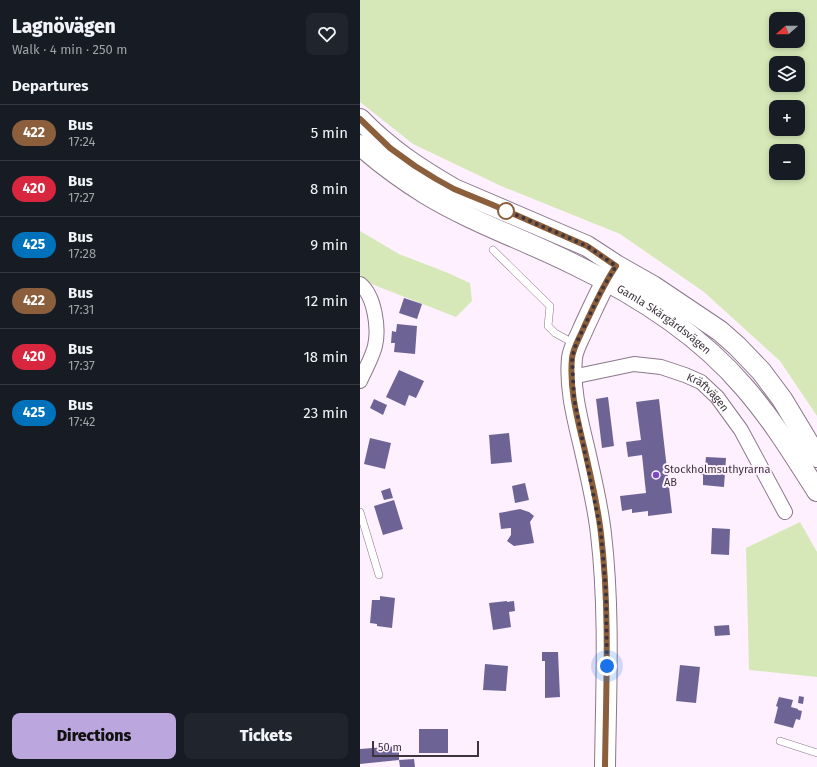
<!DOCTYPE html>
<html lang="en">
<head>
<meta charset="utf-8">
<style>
  :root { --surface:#171b24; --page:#20242c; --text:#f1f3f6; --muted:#9ea1a6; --line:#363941; --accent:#bca6de }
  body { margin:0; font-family:"Fira Sans",sans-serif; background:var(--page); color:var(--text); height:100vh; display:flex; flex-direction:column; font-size:15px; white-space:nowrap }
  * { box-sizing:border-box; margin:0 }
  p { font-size:13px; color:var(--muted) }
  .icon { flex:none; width:22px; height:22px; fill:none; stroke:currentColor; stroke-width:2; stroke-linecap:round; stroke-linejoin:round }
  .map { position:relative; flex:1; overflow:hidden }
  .side { display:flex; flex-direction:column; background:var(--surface); width:360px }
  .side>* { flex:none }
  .badge { padding:0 8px; border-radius:13px; font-size:14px; line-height:26px }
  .needle { width:26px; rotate:249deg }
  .controls { position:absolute; left:409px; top:12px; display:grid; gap:8px }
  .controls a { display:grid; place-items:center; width:36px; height:36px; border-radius:8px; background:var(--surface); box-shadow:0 2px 6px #0003; font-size:20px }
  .scale { position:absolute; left:12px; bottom:10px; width:107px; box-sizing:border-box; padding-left:4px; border:2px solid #3d343d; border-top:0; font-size:11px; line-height:14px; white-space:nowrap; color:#3d343d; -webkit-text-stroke:3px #fef0fe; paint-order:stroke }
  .you { position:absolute; width:20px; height:20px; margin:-10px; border:3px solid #fff; border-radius:50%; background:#1a73e8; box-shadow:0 0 0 6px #1a73e833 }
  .map>.badge { position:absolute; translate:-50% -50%; box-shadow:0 0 0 2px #fff }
  h2 { padding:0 12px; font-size:15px; line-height:36px }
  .round { display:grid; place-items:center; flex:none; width:42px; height:42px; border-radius:8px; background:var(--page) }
  .head { display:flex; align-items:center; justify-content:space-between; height:68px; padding:0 12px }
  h1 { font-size:19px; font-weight:800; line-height:30px }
  .button { display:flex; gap:8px; margin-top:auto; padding:8px 12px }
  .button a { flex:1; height:46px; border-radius:8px; background:var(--accent); color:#111; font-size:16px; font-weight:800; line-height:46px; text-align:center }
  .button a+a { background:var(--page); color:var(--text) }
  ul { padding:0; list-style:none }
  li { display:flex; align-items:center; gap:12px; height:56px; padding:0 12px; border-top:1px solid var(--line) }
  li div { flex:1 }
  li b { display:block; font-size:15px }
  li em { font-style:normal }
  li .badge { min-width:44px; font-weight:700; text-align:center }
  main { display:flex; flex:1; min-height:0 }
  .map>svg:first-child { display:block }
</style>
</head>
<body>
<main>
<section class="side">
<div class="head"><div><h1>Lagnövägen</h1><p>Walk · 4 min · 250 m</p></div><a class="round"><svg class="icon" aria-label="heart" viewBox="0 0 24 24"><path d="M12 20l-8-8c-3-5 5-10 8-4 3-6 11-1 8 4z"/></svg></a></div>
<h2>Departures</h2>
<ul>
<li><span class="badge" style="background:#8b5e3c;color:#fff">422</span><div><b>Bus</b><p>17:24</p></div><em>5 min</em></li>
<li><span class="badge" style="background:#d7263d;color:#fff">420</span><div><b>Bus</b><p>17:27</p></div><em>8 min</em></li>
<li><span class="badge" style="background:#0072bc;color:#fff">425</span><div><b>Bus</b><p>17:28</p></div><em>9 min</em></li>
<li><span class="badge" style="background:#8b5e3c;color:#fff">422</span><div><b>Bus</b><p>17:31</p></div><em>12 min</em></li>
<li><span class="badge" style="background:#d7263d;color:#fff">420</span><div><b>Bus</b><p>17:37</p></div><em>18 min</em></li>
<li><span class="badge" style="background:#0072bc;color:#fff">425</span><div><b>Bus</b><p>17:42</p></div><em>23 min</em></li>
</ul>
<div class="button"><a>Directions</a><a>Tickets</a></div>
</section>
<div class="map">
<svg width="457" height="767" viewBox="0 0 457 767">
  <rect width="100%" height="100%" fill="#fef0fe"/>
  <g fill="#d6e8b8" fill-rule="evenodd">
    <path d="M0 0H457V416L420 361 344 292 260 234 141 186 53 144 0 102ZM416 19H438V41H416ZM416 63H438V85H416ZM416 107H438V129H416ZM416 151H438V173H416Z"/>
    <path d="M0 231 39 254 88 273 110 283 112 301 96 317 14 285 0 275Z"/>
    <path d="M440 522 457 552V677L389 670 386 548Z"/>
  </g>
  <g fill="#6d6495">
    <path d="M44 298 62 304 57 319 39 313Z"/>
    <path d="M37 324 57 326 55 354 34 352 35 343H31L32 331 36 332Z"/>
    <path d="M39 370 64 381 56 398 49 395 45 406 26 397Z"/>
    <path d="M248 397 254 446 242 448 236 399Z"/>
    <path d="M14 399 27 405 23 415 10 408Z"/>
    <path d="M299 399 312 513 288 516V511L272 513V509L262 511 260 496 286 493 282 455 268 457 266 442 281 440 276 402Z"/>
    <path d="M149 433 152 462 131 464 129 435Z"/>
    <path d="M10 438 31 443 25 469 4 464Z"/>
    <path d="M346 457 366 458 364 487 343 485V475H340L341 465 345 466Z"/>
    <path d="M165 483 169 500 155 503 152 486Z"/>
    <path d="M30 488 33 498 24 500 21 491Z"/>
    <path d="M34 500 43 529 23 535 14 506Z"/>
    <path d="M160 509 169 512 174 516 170 522 174 543 154 546 147 541 151 535V528L141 529 139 513Z"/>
    <path d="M352 528 370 529 369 555 351 554Z"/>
    <path d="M20 596 35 598 32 628 17 626V624L10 623 12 600H20Z"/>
    <path d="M147 601V602L154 601 155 611 149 612 151 627 133 630 129 603Z"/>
    <path d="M369 625 370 635 355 636 354 626Z"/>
    <path d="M182 652H198L200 697 185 698V661H182Z"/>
    <path d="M125 664 148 666 146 691 123 690Z"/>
    <path d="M320 665 340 667 336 703 316 701Z"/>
    <path d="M439 696 444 697 443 704 438 703Z"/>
    <path d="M419 697 433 700 431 707 438 709V710L442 711 440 720 436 719 433 728 414 723 418 707 416 706Z"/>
    <rect x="59" y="729" width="29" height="24"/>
    <path d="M39 746V760L0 764V749Z"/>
    <path d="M54 759 55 767H40L39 760Z"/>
  </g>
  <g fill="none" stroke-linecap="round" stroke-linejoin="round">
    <defs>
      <g id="lane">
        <path d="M133 250 190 306 188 326 195 333 215 344"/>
        <path d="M0 512 19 575"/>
        <path d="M420 741 457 753"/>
      </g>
      <g id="street">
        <path d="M0 284C15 296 19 329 15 346 12 358 5 370 0 381"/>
        <path id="s1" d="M212 377 274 364 301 367 325 375 341 382 357 397 381 430 425 512"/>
      </g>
      <g id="secondary">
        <path d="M0 119C29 149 58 168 94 189L227 246 256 265 293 286 360 331 377 346 401 371 422 399 457 457"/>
        <path id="s2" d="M0 145C20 163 42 179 66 194 112 222 165 240 213 264 276 294 338 333 384 387 412 419 434 455 457 491"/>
        <path d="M245 767C246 690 250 611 241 534 238 506 231 478 225 451 218 421 209 390 212 358 213 348 220 337 224 327 233 308 241 289 252 271"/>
      </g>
    </defs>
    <use href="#lane" stroke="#8b778b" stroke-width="8"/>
    <use href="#street" stroke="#8b778b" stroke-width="16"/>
    <use href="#secondary" stroke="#8b778b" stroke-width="22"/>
    <use href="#lane" stroke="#fff" stroke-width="7"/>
    <use href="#street" stroke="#fff" stroke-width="14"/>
    <use href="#secondary" stroke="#fff" stroke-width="20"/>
  </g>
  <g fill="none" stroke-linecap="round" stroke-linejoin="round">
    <defs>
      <path id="line" d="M0 119 30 148 55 166 76 179 94 189 133 205 227 246 256 266C243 285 234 306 224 327 220 337 213 348 212 358 209 390 218 421 225 451 231 478 238 506 241 534 250 611 246 690 245 767"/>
    </defs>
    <use href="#line" stroke="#fff" stroke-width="9"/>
    <use href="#line" stroke="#8b5e3c" stroke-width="6"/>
    <path stroke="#3d343d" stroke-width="4" stroke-dasharray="0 7.2" d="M146 211 145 210 227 246 256 266 241 291 216 344 212 358 214 398 241 533 246 592 247 666"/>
  </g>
  <circle fill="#fff" stroke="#8b5e3c" stroke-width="2" cx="146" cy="211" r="8"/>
  <circle fill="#7c48c0" stroke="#fef0fe" stroke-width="1.5" cx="296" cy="475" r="4"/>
  <g text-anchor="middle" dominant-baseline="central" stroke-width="4" stroke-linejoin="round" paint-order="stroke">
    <g font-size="11" fill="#3d343d" stroke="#fef0fe">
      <text stroke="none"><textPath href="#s2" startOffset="352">Gamla Skärgårdsvägen</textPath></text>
      <text stroke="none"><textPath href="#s1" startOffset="145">Kräftvägen</textPath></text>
    </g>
    <g font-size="11" fill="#3d343d" stroke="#fef0fe" text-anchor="start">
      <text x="304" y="469">Stockholmsuthyrarna<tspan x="304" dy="13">AB</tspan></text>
    </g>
  </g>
</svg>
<div class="controls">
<a><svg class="needle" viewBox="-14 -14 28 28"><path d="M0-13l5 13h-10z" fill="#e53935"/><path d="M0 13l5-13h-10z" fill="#9ea1a6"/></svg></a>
<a><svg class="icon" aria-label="layers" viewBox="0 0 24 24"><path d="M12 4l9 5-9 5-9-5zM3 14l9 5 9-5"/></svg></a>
<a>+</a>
<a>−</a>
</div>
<div class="scale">50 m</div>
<div class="you" style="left:247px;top:666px"></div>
</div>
</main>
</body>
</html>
